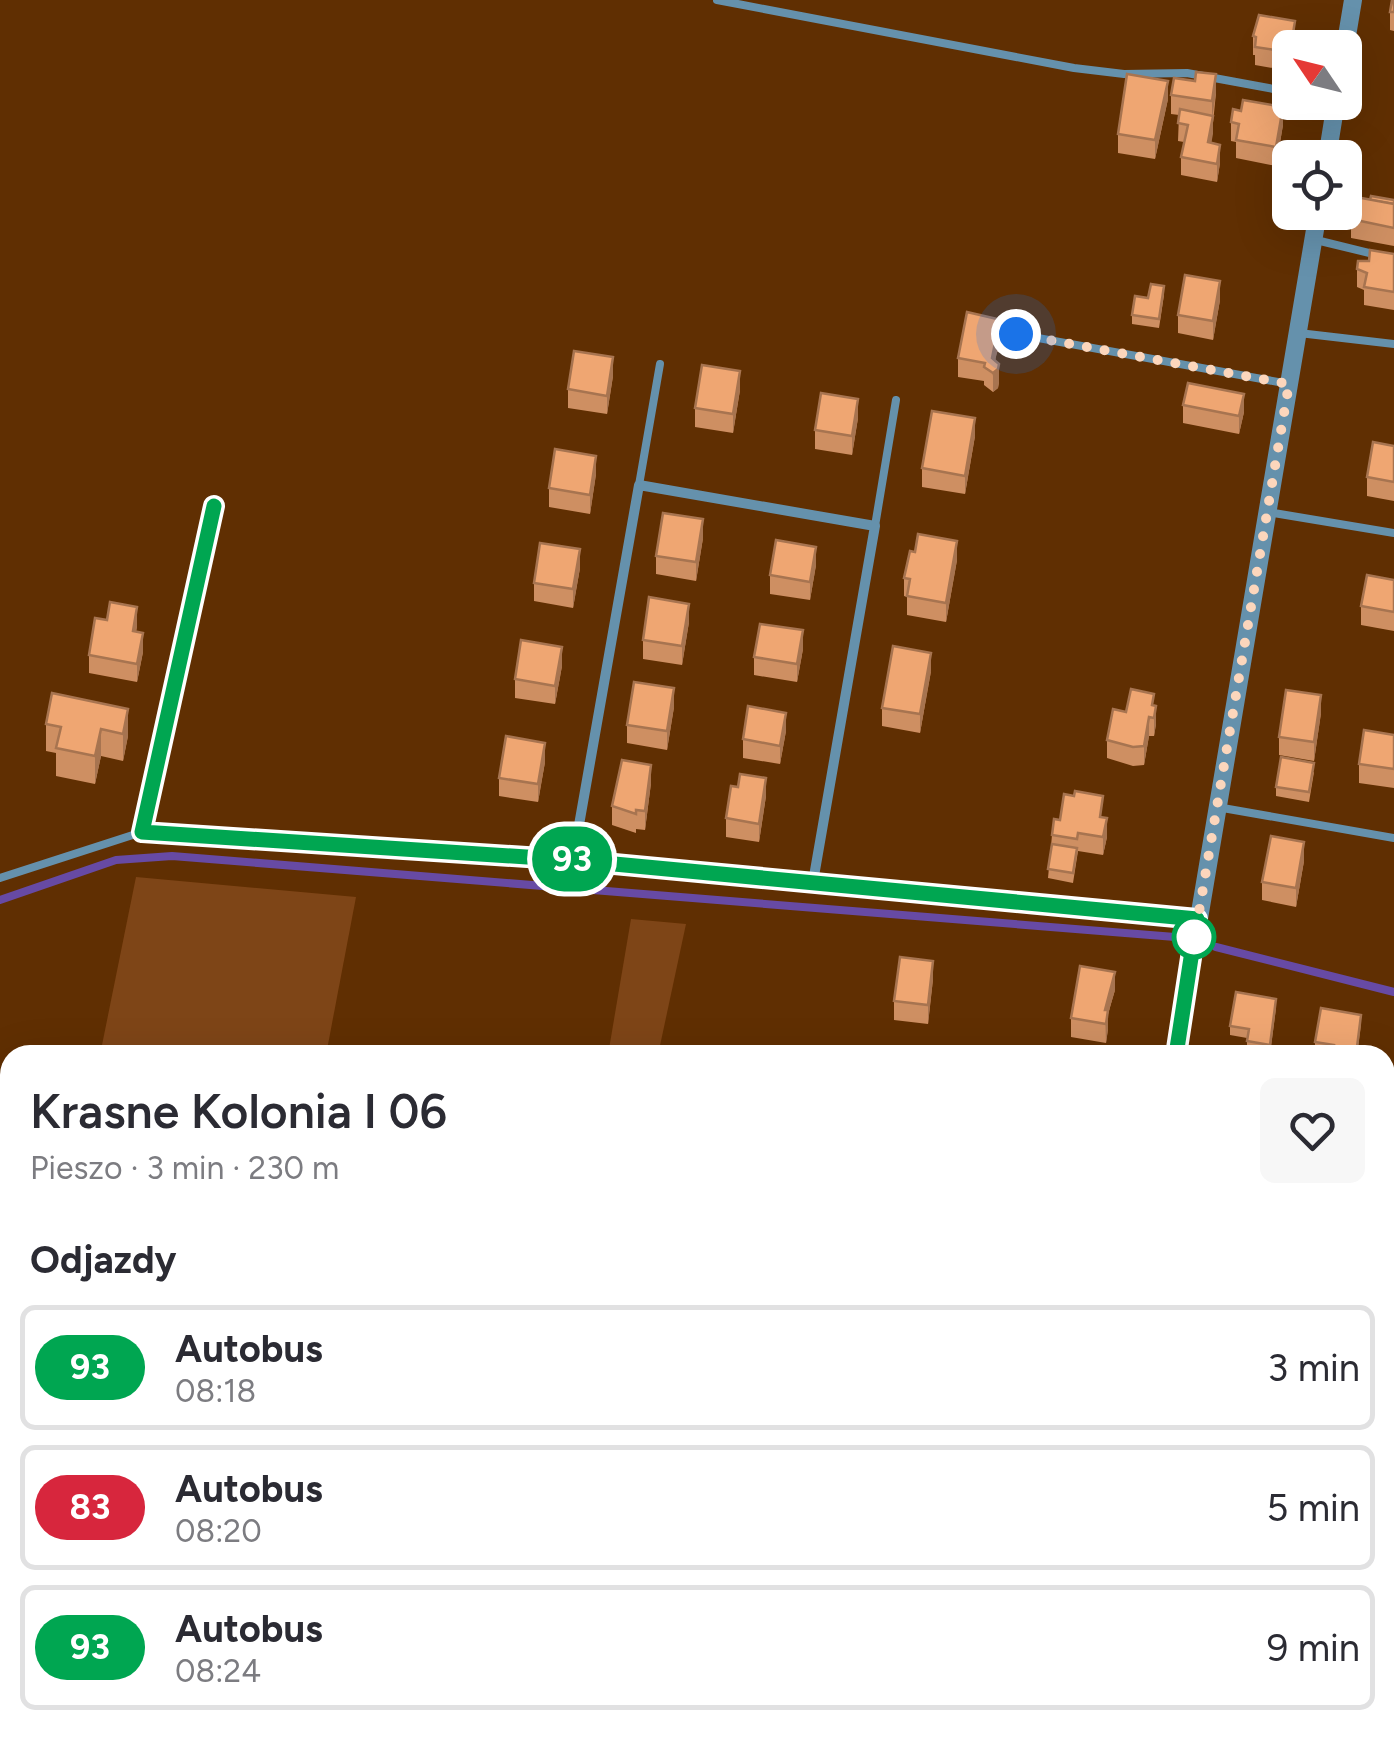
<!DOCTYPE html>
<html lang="pl">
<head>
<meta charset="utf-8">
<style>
  :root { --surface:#fff; --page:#f7f7f7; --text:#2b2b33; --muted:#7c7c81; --line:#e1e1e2 }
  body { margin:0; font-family:Figtree,sans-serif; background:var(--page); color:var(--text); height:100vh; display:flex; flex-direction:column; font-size:38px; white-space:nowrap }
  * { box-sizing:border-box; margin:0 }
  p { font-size:32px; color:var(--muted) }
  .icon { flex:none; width:55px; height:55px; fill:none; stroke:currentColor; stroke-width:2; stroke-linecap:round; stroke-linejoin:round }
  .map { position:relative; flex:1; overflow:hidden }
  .details { position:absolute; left:0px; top:1045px; width:1395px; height:702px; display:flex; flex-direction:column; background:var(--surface); border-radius:30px 30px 0 0; box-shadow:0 10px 40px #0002 }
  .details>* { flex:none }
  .badge { padding:0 20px; border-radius:32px; font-size:35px; line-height:65px }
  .needle { width:65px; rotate:305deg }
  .fabs { position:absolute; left:1272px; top:30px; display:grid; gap:20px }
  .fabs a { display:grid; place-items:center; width:90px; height:90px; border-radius:15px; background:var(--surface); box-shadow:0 10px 40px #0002; font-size:50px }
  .you { position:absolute; width:50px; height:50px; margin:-25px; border:8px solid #fff; border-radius:50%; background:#1a73e8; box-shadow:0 0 0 15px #1a73e833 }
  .map>.badge { position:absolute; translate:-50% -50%; box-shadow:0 0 0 5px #fff }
  h2 { padding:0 30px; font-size:38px; line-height:90px }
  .round { display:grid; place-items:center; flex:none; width:105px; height:105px; border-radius:15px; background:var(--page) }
  .overview { display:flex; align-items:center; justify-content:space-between; height:170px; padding:0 30px }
  h1 { font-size:48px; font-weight:600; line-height:75px }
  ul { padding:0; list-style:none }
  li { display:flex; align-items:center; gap:30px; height:125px; margin:0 20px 15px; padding:0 10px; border:5px solid var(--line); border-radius:15px }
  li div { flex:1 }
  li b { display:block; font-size:38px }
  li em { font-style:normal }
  li .badge { min-width:110px; font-weight:700; text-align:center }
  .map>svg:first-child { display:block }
</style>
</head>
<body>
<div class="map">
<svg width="1394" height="1747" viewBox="0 0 1394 1747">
  <rect width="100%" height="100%" fill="#602f02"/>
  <g fill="#7e4517">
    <path d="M136 877 356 897 326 1055H100Z"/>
    <path d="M631 919 686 924 658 1055H608Z"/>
    <path d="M10 1512V1738H198L196 1747H0V1563Z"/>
  </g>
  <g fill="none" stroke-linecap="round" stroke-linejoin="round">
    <g stroke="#674aa4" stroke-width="8">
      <path d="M0 900 116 860 172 856 1175 937"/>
      <path d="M1216 947 1394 992"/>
    </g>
    <g stroke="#6591ac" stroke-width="8">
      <path d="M717 0 1074 68 1124 74 1187 73 1290 92"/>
      <path d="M1316 240 1394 259"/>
      <path d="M1299 333 1394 344"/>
      <path d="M1016 334 1289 384"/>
      <path d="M639 485 660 364"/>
      <path d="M1268 512 1394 533"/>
      <path d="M875 526 896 400"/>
      <path d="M1217 807 1394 838"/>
      <path d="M0 878 142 832 214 507"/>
      <path d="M528 1747 530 1738"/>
    </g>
    <g stroke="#6591ac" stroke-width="10">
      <path d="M142 832 573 859"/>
      <path d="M813 882 573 859 639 485 875 526 813 882 1197 919"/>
      <path d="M1385 1112 1394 1114"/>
    </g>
    <g stroke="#6591ac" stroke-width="18">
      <path d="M1345 48 1353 0"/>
      <path d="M1327 158 1336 102"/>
      <path d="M1176 1055 1318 212"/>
      <path d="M1054 1747 1056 1738"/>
    </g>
  </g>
  <g fill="#ce8f62">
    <path d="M1394 0V31L1390 30V12Z"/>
    <path d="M1253 36 1295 40 1294 48H1290V71L1255 65V55H1253Z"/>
    <path d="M1216 93 1211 143 1220 163 1217 182 1181 175V157L1184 142 1178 141 1179 115 1171 114V95Z"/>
    <path d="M1168 99 1155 159 1118 153V134Z"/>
    <path d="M1241 111 1283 125 1276 166 1236 158V142L1231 141V122Z"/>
    <path d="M1394 200V246L1351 238V219Z"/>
    <path d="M1394 254V310L1364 305V290L1357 287V269L1369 261Z"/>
    <path d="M1164 295 1159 328 1132 324V315L1148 298Z"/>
    <path d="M1220 300 1213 340 1178 333V315Z"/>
    <path d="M1010 322V341L1008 354 997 352 995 360 999 382 998 388 993 392 984 385V381L958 377V358Z"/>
    <path d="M613 376 607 414 568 408V389Z"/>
    <path d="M740 390 733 433 695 427V408Z"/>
    <path d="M1183 405 1244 412 1239 434 1183 423Z"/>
    <path d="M858 418 852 455 815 449V430Z"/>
    <path d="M975 436 965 494 922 487V468Z"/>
    <path d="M1394 446V501L1367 496V477Z"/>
    <path d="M596 474 590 514 549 507V488Z"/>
    <path d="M703 538 696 581 656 574V556Z"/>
    <path d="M957 560 946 622 907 615V597L904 596V578Z"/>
    <path d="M816 565 810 600 770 594V575Z"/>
    <path d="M580 568 573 608 534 601V583Z"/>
    <path d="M1394 580V631L1361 625V606Z"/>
    <path d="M107 620 137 626 136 632 143 652 137 682 89 673V655Z"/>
    <path d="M689 622 682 665 643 659V640Z"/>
    <path d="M803 649 797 682 754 675V657Z"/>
    <path d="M562 666 555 704 515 698V679Z"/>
    <path d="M931 671 920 733 882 726V708Z"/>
    <path d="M52 693 128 736 123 761 101 756 95 784 56 776V753L46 751V724Z"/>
    <path d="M1154 705 1156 724 1154 736H1149L1144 765 1133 766 1107 758V740L1126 712Z"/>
    <path d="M674 707 667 750 627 743V725Z"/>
    <path d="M1321 713 1314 761 1279 755V737Z"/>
    <path d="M786 731 780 764 743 758V739Z"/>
    <path d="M1394 735V788L1359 783V764Z"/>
    <path d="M545 762 538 802 499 796V778Z"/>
    <path d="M1314 772 1309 802 1276 796V787Z"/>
    <path d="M651 783 645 830 636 829V833L612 825V806Z"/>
    <path d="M738 787 766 796 759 842 726 837V818Z"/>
    <path d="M1102 818 1107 837 1103 855 1078 851 1073 883 1048 878 1052 835Z"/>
    <path d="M1304 861 1296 907 1262 900V882Z"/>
    <path d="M933 979 928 1024 894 1020V1001Z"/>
    <path d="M1115 990 1108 1014V1029L1106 1043 1071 1037V1018Z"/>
    <path d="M1276 1008 1270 1054 1247 1050V1038L1230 1035V1026Z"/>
    <path d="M1361 1024 1357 1055H1332L1315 1051V1042Z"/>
    <path d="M902 1738H945L944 1747H902Z"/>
  </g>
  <g fill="#a77450">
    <path d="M1295 21 1294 48H1291Z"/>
    <path d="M1216 74V93L1212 119V101Z"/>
    <path d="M1168 81V99L1155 159V140Z"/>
    <path d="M1283 107V125L1276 166V147Z"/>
    <path d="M1213 116V134L1208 161V142Z"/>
    <path d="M1220 145V163L1217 182V164Z"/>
    <path d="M1220 281V300L1213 340V321Z"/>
    <path d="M1010 322V341L1008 354V335Z"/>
    <path d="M997 333V352L992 376V358Z"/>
    <path d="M613 357V376L607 414V396Z"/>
    <path d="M999 364V382L998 388 993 392V373Z"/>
    <path d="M740 371V390L733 433V414Z"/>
    <path d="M1244 394V412L1239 434V416Z"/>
    <path d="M858 399V418L852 455V436Z"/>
    <path d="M975 418V436L965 494V476Z"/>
    <path d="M596 456V474L590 514V495Z"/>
    <path d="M703 519V538L696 581V562Z"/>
    <path d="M957 541V560L946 622V603Z"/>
    <path d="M816 547V565L810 600V582Z"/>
    <path d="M580 549V568L573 608V589Z"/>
    <path d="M689 604V622L682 665V646Z"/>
    <path d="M137 607V626L133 650V631Z"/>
    <path d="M803 630V649L797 682V664Z"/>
    <path d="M143 633V652L137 682V664Z"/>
    <path d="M562 647V666L555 704V686Z"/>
    <path d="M931 653V671L920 733V714Z"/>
    <path d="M674 688V707L667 750V731Z"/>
    <path d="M1321 695V713L1314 761V742Z"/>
    <path d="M1156 706V724L1154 736V718Z"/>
    <path d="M128 709V736L123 761V734Z"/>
    <path d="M786 713V731L780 764V746Z"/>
    <path d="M1149 717V736L1144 765V746Z"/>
    <path d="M101 729V756L95 784V756Z"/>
    <path d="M545 743V762L538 802V784Z"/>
    <path d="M651 765V783L645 830V811Z"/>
    <path d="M766 778V796L759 842V824Z"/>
    <path d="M1107 818V837L1103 855V837Z"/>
    <path d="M1304 842V861L1296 907V888Z"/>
    <path d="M933 961V979L928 1024V1005Z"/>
    <path d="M1115 972V990L1108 1014V1029L1106 1043 1105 1010Z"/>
  </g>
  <g fill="#efa672" stroke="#a77450" stroke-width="2.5">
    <path d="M1392 0H1394V12H1390Z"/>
    <path d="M1259 15 1295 21 1290 52 1255 47 1256 37 1253 36Z"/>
    <path d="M1196 72 1216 74 1212 101 1171 95 1174 78 1195 81Z"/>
    <path d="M1127 74 1168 81 1155 140 1118 134Z"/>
    <path d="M1243 100 1283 107 1276 147 1236 140 1239 124 1231 122 1233 109 1241 111Z"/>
    <path d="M1180 109 1213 116 1208 142 1220 145 1217 164 1181 157 1188 125 1178 123Z"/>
    <path d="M1371 196 1394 200V204L1370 200Z"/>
    <path d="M1356 197 1394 204V228L1351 219Z"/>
    <path d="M1370 250 1394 254V292L1364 287 1367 273 1357 269 1358 261H1369Z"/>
    <path d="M1185 275 1220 281 1213 321 1178 315Z"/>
    <path d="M1151 284 1164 286 1159 319 1132 315 1135 296 1148 298Z"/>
    <path d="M967 312 1010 322 1008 335 997 333 992 358 999 364 998 369 993 373 984 367 985 363 958 358Z"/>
    <path d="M574 351 613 357 607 396 568 389Z"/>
    <path d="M702 365 740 371 733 414 695 408Z"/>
    <path d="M1188 383 1244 394 1239 416 1183 405Z"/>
    <path d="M821 393 858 399 852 436 815 430Z"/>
    <path d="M932 411 975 418 965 476 922 468Z"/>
    <path d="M1373 442 1394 446V482L1367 477Z"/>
    <path d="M555 449 596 456 590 495 549 488Z"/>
    <path d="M663 513 703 519 696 562 656 556Z"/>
    <path d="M918 534 957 541 946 603 907 596 910 579 904 578 910 551 915 552Z"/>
    <path d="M776 540 816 547 810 582 770 575Z"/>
    <path d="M540 543 580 549 573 589 534 583Z"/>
    <path d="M1367 575 1394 580V612L1361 606Z"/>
    <path d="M649 597 689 604 682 646 643 640Z"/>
    <path d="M110 602 137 607 133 631 143 633 137 664 89 655 95 618 107 620Z"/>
    <path d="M760 624 803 630 797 664 754 657Z"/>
    <path d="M521 640 562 647 555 686 515 679Z"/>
    <path d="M893 646 931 653 920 714 882 708Z"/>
    <path d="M634 682 674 688 667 731 627 725Z"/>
    <path d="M1131 689 1154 694 1152 705 1156 706 1154 718 1149 717 1144 746 1133 747 1107 740 1113 709 1126 712Z"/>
    <path d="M1286 690 1321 695 1314 742 1279 737Z"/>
    <path d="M52 693 128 709 123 734 101 729 95 756 56 748 61 727 46 724Z"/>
    <path d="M748 706 786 713 780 746 743 739Z"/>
    <path d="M1364 730 1394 735V769L1359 764Z"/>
    <path d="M506 736 545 743 538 784 499 778Z"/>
    <path d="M1281 757 1314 763 1309 792 1276 787Z"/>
    <path d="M622 760 651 765 645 811 636 810V814L612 806Z"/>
    <path d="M740 774 766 778 759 824 726 818 731 786 738 787Z"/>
    <path d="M1075 791 1103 796 1100 817 1107 818 1103 837 1078 833 1077 839 1052 835 1054 819 1060 820 1064 794 1074 796Z"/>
    <path d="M1271 836 1304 842 1296 888 1262 882Z"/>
    <path d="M1052 844 1077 848 1073 873 1048 869Z"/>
    <path d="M900 957 933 961 928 1005 894 1001Z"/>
    <path d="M1080 966 1115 972 1105 1010H1108L1106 1024 1071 1018Z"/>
    <path d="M1236 992 1276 999 1270 1045 1247 1041 1249 1029 1230 1026Z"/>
    <path d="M1321 1008 1361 1015 1356 1055H1332L1334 1045 1315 1042Z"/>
    <path d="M670 1738H704L702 1747H668Z"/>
    <path d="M863 1738H890L889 1747 862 1746Z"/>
    <path d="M902 1738H944L943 1744Z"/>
  </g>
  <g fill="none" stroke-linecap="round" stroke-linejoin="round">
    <defs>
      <path id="line" d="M214 506 142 832 572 860 1197 919 1176 1055"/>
    </defs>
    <use href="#line" stroke="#fff" stroke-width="22"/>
    <use href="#line" stroke="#00a651" stroke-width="15"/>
    <path stroke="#fcd6bc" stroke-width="10" stroke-dasharray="0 18" d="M1016 334 1289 384 1192 953 1194 937"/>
  </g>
  <circle fill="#fff" stroke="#00a651" stroke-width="5" cx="1194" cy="937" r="20"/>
</svg>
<div class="fabs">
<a><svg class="needle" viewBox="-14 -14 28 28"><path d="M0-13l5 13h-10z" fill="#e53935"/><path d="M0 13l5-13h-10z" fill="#7c7c81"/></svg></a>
<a><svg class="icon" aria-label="locate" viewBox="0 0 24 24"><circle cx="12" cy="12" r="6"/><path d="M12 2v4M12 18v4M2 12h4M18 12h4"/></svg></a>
</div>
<div class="you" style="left:1016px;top:334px"></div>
<b class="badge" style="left:572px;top:859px;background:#00a651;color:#fff">93</b>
<section class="details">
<div class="overview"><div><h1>Krasne Kolonia I 06</h1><p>Pieszo · 3 min · 230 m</p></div><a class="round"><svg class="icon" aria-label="heart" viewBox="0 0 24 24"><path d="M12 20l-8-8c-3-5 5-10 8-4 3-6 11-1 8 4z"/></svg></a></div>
<h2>Odjazdy</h2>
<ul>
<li><span class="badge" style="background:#00a651;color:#fff">93</span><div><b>Autobus</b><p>08:18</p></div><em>3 min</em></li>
<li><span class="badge" style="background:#d7263d;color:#fff">83</span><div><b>Autobus</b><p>08:20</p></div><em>5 min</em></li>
<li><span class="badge" style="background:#00a651;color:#fff">93</span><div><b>Autobus</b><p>08:24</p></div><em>9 min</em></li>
</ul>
</section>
</div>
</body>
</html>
